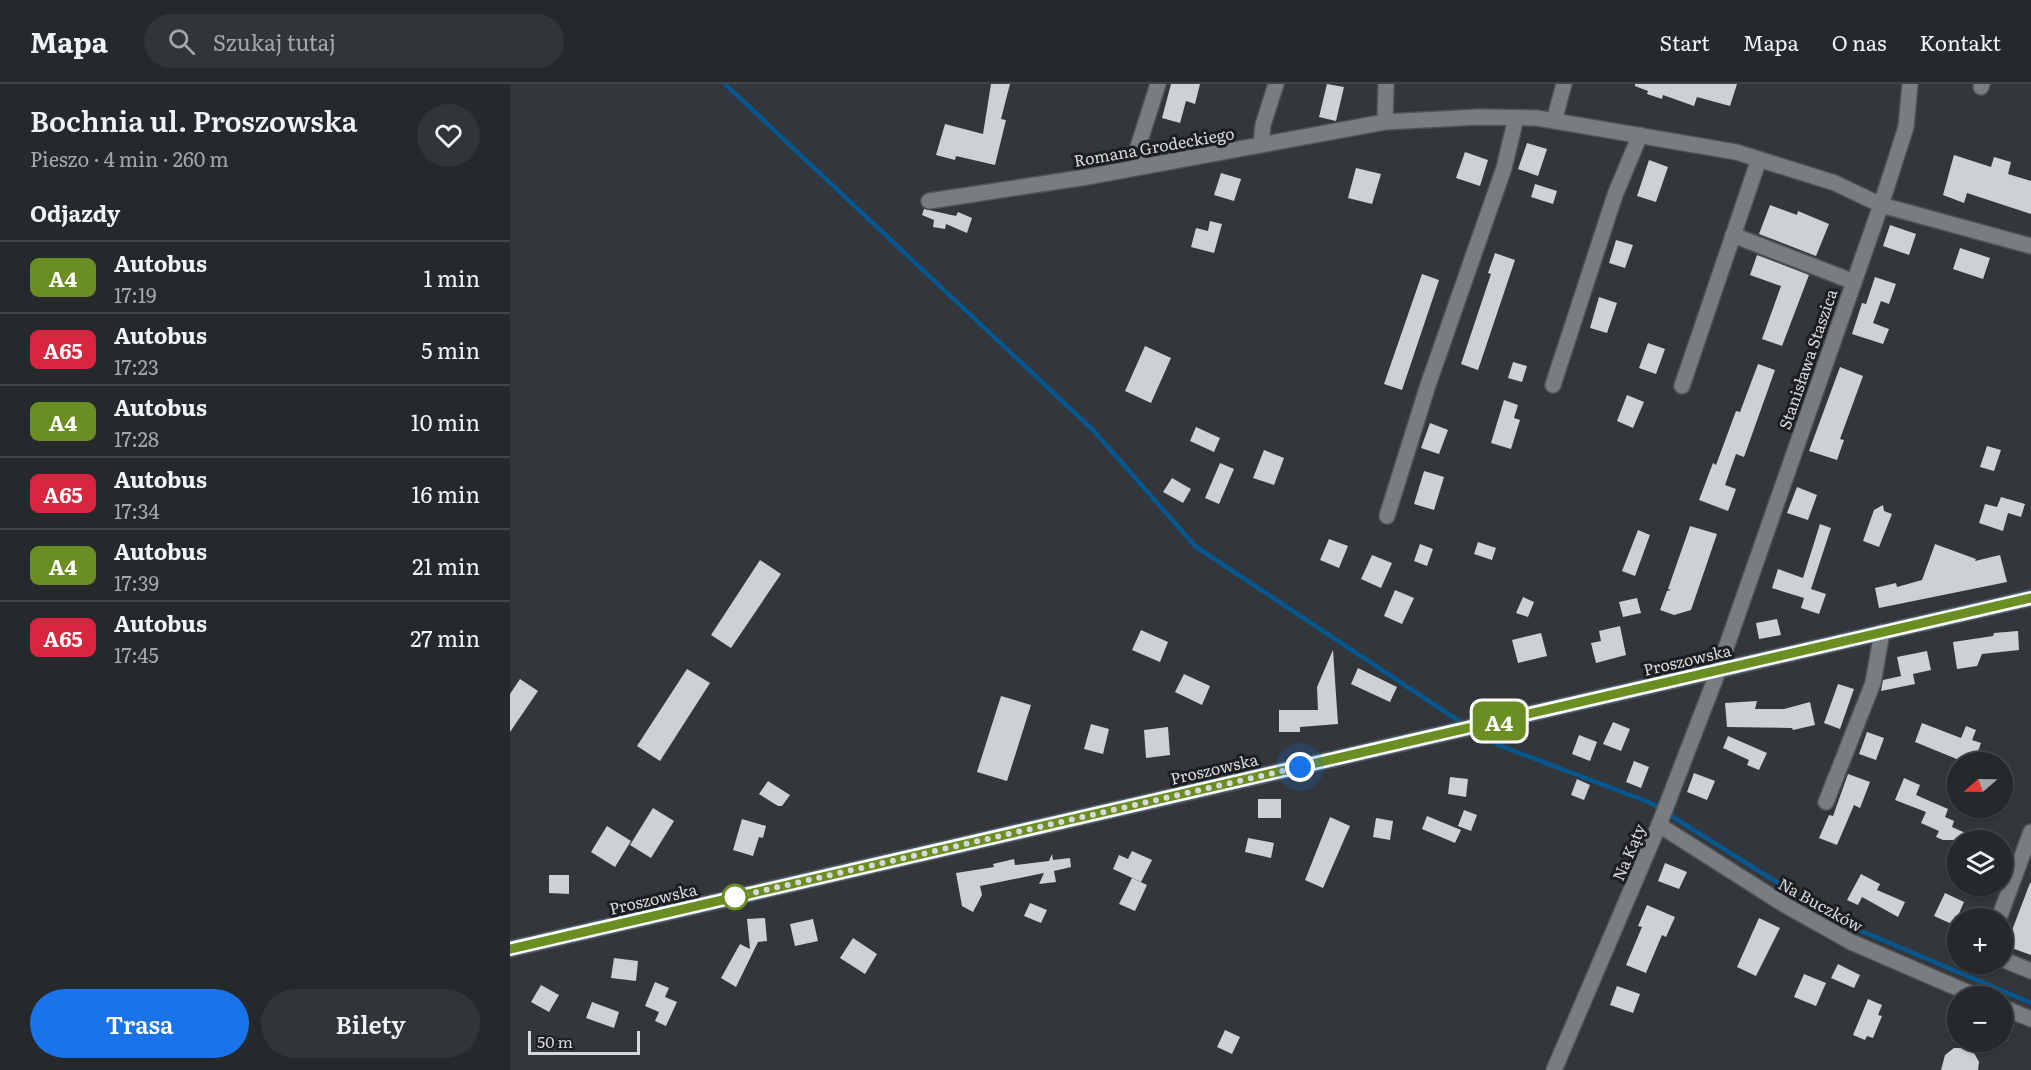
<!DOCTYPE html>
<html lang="pl">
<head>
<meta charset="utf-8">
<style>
  :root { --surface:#26292c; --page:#323538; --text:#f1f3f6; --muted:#a4a6a9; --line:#424548; --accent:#1a73e8 }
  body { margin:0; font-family:Literata,serif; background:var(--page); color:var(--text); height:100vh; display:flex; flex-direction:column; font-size:22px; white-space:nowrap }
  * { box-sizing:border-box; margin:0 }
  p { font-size:20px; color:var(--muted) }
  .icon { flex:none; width:33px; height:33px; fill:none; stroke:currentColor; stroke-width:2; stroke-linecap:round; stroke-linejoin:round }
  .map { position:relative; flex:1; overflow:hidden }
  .sheet { display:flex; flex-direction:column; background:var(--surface); width:510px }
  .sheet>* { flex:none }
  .badge { padding:0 12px; border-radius:9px; font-size:21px; line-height:39px }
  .needle { width:39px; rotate:250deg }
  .tools { position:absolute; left:1437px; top:668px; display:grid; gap:12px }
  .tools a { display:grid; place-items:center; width:66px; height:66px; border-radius:50%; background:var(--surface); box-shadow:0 2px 4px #0004,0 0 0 2px var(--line); font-size:30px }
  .scale { position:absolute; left:18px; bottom:15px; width:112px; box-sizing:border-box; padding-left:6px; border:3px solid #d6d9db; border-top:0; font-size:16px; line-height:21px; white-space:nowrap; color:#d6d9db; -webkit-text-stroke:4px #1d1e20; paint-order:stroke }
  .you { position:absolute; width:30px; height:30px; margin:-15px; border:4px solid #fff; border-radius:50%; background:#1a73e8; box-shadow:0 0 0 9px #1a73e833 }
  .map>.badge { position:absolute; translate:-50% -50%; box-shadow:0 0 0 3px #fff }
  h2 { padding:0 30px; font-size:22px; line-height:54px }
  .round { display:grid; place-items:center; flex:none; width:63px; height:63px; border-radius:32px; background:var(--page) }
  .overview { display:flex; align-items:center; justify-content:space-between; height:102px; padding:0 30px }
  h1 { font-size:28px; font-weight:600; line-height:45px }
  .button { display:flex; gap:12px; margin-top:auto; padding:12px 30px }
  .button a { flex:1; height:69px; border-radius:36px; background:var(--accent); color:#fff; font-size:24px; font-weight:600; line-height:69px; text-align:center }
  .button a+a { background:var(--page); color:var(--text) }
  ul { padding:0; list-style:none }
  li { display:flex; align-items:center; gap:18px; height:72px; padding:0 30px; border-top:2px solid var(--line) }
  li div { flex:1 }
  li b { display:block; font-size:22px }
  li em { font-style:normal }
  li .badge { min-width:66px; font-weight:700; text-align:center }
  header { display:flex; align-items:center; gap:36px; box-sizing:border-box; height:84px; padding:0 30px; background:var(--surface); border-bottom:2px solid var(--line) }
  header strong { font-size:28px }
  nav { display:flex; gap:33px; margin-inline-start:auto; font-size:21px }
  .search { width:420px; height:54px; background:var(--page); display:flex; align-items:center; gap:15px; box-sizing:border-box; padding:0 21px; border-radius:33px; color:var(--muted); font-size:22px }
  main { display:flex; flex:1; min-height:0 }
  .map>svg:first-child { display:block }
</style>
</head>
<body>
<header>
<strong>Mapa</strong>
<div class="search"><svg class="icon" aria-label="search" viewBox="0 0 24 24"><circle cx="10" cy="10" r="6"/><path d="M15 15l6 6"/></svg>Szukaj tutaj</div>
<nav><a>Start</a><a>Mapa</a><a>O nas</a><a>Kontakt</a></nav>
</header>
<main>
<section class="sheet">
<div class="overview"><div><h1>Bochnia ul. Proszowska</h1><p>Pieszo · 4 min · 260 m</p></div><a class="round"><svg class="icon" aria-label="heart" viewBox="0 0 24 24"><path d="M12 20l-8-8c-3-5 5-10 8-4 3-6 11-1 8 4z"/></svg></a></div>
<h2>Odjazdy</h2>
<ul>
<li><span class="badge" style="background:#6b8e23;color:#fff">A4</span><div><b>Autobus</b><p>17:19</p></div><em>1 min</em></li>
<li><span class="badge" style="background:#d7263d;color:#fff">A65</span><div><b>Autobus</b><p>17:23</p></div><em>5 min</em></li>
<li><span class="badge" style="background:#6b8e23;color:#fff">A4</span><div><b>Autobus</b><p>17:28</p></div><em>10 min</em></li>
<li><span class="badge" style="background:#d7263d;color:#fff">A65</span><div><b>Autobus</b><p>17:34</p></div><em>16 min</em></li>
<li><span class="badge" style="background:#6b8e23;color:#fff">A4</span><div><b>Autobus</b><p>17:39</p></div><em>21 min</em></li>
<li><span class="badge" style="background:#d7263d;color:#fff">A65</span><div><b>Autobus</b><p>17:45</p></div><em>27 min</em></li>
</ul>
<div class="button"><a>Trasa</a><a>Bilety</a></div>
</section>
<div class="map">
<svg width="1521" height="986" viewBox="0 0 1521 986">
  <rect width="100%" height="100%" fill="#33373b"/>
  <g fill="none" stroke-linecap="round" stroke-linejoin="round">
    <g stroke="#065790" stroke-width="4.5">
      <path d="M215 0 584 347 685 462 955 641"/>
      <path d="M965 647 991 662 1141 719 1330 838 1521 919"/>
    </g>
  </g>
  <g fill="#ccd1d5">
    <path d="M481 0H500L491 35 496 36 485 81 446 72 445 76 426 71 435 40 473 50Z"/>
    <path d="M661 0H690L685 20 676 17 670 39 652 34Z"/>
    <path d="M817 0 834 3 826 37 809 33Z"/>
    <path d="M1125 0H1227L1220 22 1187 13 1184 22 1153 11 1152 15 1137 10 1138 7 1125 2Z"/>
    <path d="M1017 59 1037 65 1028 92 1008 85Z"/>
    <path d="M955 68 978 76 970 102 946 94Z"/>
    <path d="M1444 71 1481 83 1484 73 1501 78 1498 90 1521 97V130L1457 109 1454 119 1433 111Z"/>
    <path d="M1139 76 1158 83 1146 118 1127 112Z"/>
    <path d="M846 84 871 90 862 120 838 114Z"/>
    <path d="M711 89 731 95 724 117 704 111Z"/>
    <path d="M1025 100 1047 107 1043 120 1021 113Z"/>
    <path d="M1260 121 1287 131 1288 127 1319 140 1306 172 1249 150Z"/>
    <path d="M414 125 446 132 448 128 462 134 457 149 436 140 435 145 423 143 424 136 412 131Z"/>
    <path d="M700 137 712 140 704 169 681 163 686 144 698 147Z"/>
    <path d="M1380 141 1406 150 1399 171 1373 162Z"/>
    <path d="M1106 156 1123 161 1115 184 1099 179Z"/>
    <path d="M1450 164 1480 174 1473 195 1443 185Z"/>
    <path d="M985 169 1005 176 968 286 951 280 981 190 978 189Z"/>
    <path d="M1247 171 1299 191 1272 262 1252 255 1271 202 1240 191Z"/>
    <path d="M912 190 929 196 892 306 874 300Z"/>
    <path d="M1365 193 1386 200 1379 220 1371 217 1363 239 1379 245 1373 260 1342 250 1352 219 1356 220Z"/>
    <path d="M1089 213 1107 219 1097 249 1080 244Z"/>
    <path d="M1138 259 1155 265 1146 290 1129 284Z"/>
    <path d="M635 262 661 274 641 319 615 307Z"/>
    <path d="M1003 278 1017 282 1012 298 998 294Z"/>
    <path d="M1248 280 1265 286 1234 373 1226 370 1215 401 1226 405 1218 427 1189 416 1203 379 1206 381 1226 327 1230 328Z"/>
    <path d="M1330 283 1353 292 1330 355 1334 356 1327 376 1299 367Z"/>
    <path d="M1117 311 1134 318 1123 344 1107 337Z"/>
    <path d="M994 316 1008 321 1004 334 1010 336 1001 365 981 359Z"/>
    <path d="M920 339 938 346 929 370 911 364Z"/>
    <path d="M686 343 710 354 704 368 680 357Z"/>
    <path d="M1477 362 1491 366 1484 387 1470 383Z"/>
    <path d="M754 366 774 374 764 401 743 394Z"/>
    <path d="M710 379 724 385 709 420 695 414Z"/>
    <path d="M914 387 934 393 924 426 904 420Z"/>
    <path d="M662 394 681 405 673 419 653 408Z"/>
    <path d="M1287 403 1307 411 1298 436 1277 429Z"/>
    <path d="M1491 413 1515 420 1511 433 1498 429 1493 447 1469 439 1475 420 1487 423Z"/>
    <path d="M1373 421 1374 427 1382 430 1369 463 1353 457 1364 426Z"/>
    <path d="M1310 440 1321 444 1301 505 1316 510 1309 530 1291 524 1294 514 1262 504 1268 485 1293 494Z"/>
    <path d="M1180 442 1207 450 1181 526 1164 531 1150 526 1157 507 1161 506 1158 505Z"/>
    <path d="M1128 446 1140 451 1125 492 1112 487Z"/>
    <path d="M819 455 838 462 829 484 810 476Z"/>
    <path d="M968 458 986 464 982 476 964 470Z"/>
    <path d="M910 460 923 465 917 482 904 477Z"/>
    <path d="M1425 460 1466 475 1465 477 1490 471 1497 498 1369 524 1365 504 1386 499 1387 503 1412 496Z"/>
    <path d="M862 471 882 479 871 504 851 495Z"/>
    <path d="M250 476 271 490 221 564 201 551Z"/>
    <path d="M885 506 904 514 892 540 874 532Z"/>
    <path d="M1013 513 1024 518 1018 533 1006 529Z"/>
    <path d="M1127 514 1131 529 1113 533 1109 518Z"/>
    <path d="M1267 535 1271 551 1249 555 1246 539Z"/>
    <path d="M1110 542 1116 571 1086 579 1081 559 1091 557 1089 547Z"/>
    <path d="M631 546 658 558 650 578 622 566Z"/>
    <path d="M1508 547 1509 566 1472 570 1467 582 1447 585 1443 558 1483 552 1484 549Z"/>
    <path d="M1031 549 1037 572 1008 579 1002 556Z"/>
    <path d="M823 566 828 640 790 643V648H769V626H808L807 603Z"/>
    <path d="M1417 567 1421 586 1403 590 1405 600 1371 607 1373 596 1391 592 1387 573Z"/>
    <path d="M848 584 887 603 880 618 841 600Z"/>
    <path d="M177 585 200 599 150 677 127 662Z"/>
    <path d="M674 590 700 602 692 621 665 608Z"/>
    <path d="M10 595 28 607 0 648V610Z"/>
    <path d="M1328 600 1344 605 1330 645 1314 639Z"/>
    <path d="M491 612 521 621 497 697 467 688Z"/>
    <path d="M1247 617 1245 625H1274L1300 618 1305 641 1283 646 1282 644 1217 643 1215 619Z"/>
    <path d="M1103 638 1120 645 1111 667 1093 660Z"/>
    <path d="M1412 639 1451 654 1456 642 1466 646 1462 656 1471 659 1464 678H1454L1405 658Z"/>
    <path d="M581 640 599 645 593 670 574 665Z"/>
    <path d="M658 643 660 671 636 674 634 646Z"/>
    <path d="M1357 648 1374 654 1366 676 1349 670Z"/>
    <path d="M1069 651 1087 658 1080 677 1062 670Z"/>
    <path d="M1218 652 1257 669 1249 686 1237 681 1239 676 1213 664Z"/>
    <path d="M1124 677 1139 683 1131 704 1116 698Z"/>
    <path d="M1184 689 1205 697 1197 716 1177 708Z"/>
    <path d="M1338 690 1360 698 1350 724 1344 721 1327 761 1309 754 1319 731 1323 732Z"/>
    <path d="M940 693 958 695 956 713 938 710Z"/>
    <path d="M1394 694 1410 701 1406 711 1438 725 1435 733 1444 737 1442 743 1471 756H1433L1426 753 1429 747 1411 739 1416 728 1385 716Z"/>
    <path d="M1067 695 1080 701 1074 716 1061 711Z"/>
    <path d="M258 697 280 711 272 722H268L249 710Z"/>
    <rect x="748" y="715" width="23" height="19"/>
    <path d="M143 724 164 737 141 774 120 761Z"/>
    <path d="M954 726 967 731 961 747 948 742Z"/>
    <path d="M917 732 951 746 945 759 912 745Z"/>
    <path d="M820 733 840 742 813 804 795 796Z"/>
    <path d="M866 734 883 737 880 756 863 753Z"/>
    <path d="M232 735 256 742 253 754 249 753 243 772 223 766Z"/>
    <path d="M97 742 121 757 105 783 81 768Z"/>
    <path d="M738 754 764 759 761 774 735 768Z"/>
    <path d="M622 767 642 776 631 798 603 785 609 771 618 775Z"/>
    <path d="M542 770 543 776 560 774 561 783 544 787 546 798 529 800 534 789 470 802 472 811 463 828 452 822 446 789 484 783 483 780 504 775 505 781 539 777Z"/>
    <path d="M1155 779 1177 788 1169 805 1148 797Z"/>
    <path d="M1351 790 1370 800 1367 806 1395 818 1388 833 1352 813 1348 821 1337 816Z"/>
    <path d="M39 791H59V810L39 809Z"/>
    <path d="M622 794 637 801 625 827 609 820Z"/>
    <path d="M1520 799H1521V871L1496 862Z"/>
    <path d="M1435 809 1454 818 1444 841 1424 832Z"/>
    <path d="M520 819 537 826 531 839 514 832Z"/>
    <path d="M1137 821 1165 833 1156 853 1152 851 1136 889 1116 881 1132 843 1128 842Z"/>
    <path d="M255 834 257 857 248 858 226 903 211 894 230 860 240 865 237 835Z"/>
    <path d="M1249 834 1270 844 1246 892 1227 883Z"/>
    <path d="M303 835 308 857 285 862 280 840Z"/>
    <path d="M343 854 367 870 355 890 330 874Z"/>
    <path d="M104 874 128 877 126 897 101 894Z"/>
    <path d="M1328 880 1350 891 1344 904 1321 894Z"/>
    <path d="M1294 890 1316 899 1306 922 1284 913Z"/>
    <path d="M145 898 159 904 155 913 167 918 156 942 145 937 149 928 135 922Z"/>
    <path d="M31 901 49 911 39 928 21 918Z"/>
    <path d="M1107 902 1130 910 1123 929 1100 921Z"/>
    <path d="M1358 915 1372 921 1368 931 1372 932 1363 954 1357 952 1355 956 1343 951Z"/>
    <path d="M82 918 109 928 104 944 76 934Z"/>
    <path d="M715 946 730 953 722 970 707 963Z"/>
    <path d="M1444 964H1455L1464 969 1469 978 1468 986H1431L1435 971Z"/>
  </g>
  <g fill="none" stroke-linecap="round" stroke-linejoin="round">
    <defs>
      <g id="minor">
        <path d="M1471 3 1472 0"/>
        <path d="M1044 37 1054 0"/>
        <path d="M875 38 876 0"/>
        <path d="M751 61 753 41 766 0"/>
        <path d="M630 82 627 66 648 0"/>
        <path d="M419 117 577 93 875 38 969 33 1027 34 1226 68 1325 99 1371 121 1521 162"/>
        <path d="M1223 151 1344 198"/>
        <path d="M1043 301 1105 111 1130 51"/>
        <path d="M1172 302 1249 75"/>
        <path d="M877 432 918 301 994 84 1006 34"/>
        <path d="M1316 718 1363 599 1372 548"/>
        <path d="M1149 741 1275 821 1341 858 1466 912"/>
        <path d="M1489 834 1521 748"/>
        <path d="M1492 875 1521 887"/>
        <path d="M1492 923 1521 935"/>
        <path d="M1044 986 1149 741 1204 598 1371 121 1396 43 1400 0"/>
      </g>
      <path id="major" d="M0 865 1521 514"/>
    </defs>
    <use href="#minor" stroke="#4f5356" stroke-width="18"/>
    <use href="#major" stroke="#4f5356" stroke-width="18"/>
    <use href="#minor" stroke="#787d81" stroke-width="15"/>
    <use href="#major" stroke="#5b8db8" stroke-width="15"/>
  </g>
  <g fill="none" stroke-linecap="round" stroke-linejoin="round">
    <defs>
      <path id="line" d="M0 865 1521 514"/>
    </defs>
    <use href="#line" stroke="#fff" stroke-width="14"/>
    <use href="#line" stroke="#6b8e23" stroke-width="9"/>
    <path stroke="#d6d9db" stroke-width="6" stroke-dasharray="0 10.8" d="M225 813 790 683"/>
  </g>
  <circle fill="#fff" stroke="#6b8e23" stroke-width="3" cx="225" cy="813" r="12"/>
  <g text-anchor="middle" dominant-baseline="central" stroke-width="6" stroke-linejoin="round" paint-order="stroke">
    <g font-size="16" fill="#d6d9db" stroke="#1d1e20">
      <text transform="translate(644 62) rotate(-10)">Romana Grodeckiego</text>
      <text transform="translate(1297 275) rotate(-71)">Stanisława Staszica</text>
      <text transform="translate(1177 575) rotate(-13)">Proszowska</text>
      <text transform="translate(704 684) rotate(-13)">Proszowska</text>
      <text transform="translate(1118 768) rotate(-67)">Na Kąty</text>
      <text transform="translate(143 814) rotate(-13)">Proszowska</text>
      <text transform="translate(1311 820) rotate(29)">Na Buczków</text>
    </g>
  </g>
</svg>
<div class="tools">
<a><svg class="needle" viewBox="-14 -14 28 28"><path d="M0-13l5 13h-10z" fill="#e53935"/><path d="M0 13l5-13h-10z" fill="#a4a6a9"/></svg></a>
<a><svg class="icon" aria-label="layers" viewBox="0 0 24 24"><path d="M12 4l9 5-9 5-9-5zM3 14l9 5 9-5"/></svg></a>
<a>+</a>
<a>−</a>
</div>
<div class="scale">50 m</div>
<div class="you" style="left:790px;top:683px"></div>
<b class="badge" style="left:989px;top:637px;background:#6b8e23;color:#fff">A4</b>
</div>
</main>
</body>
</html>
